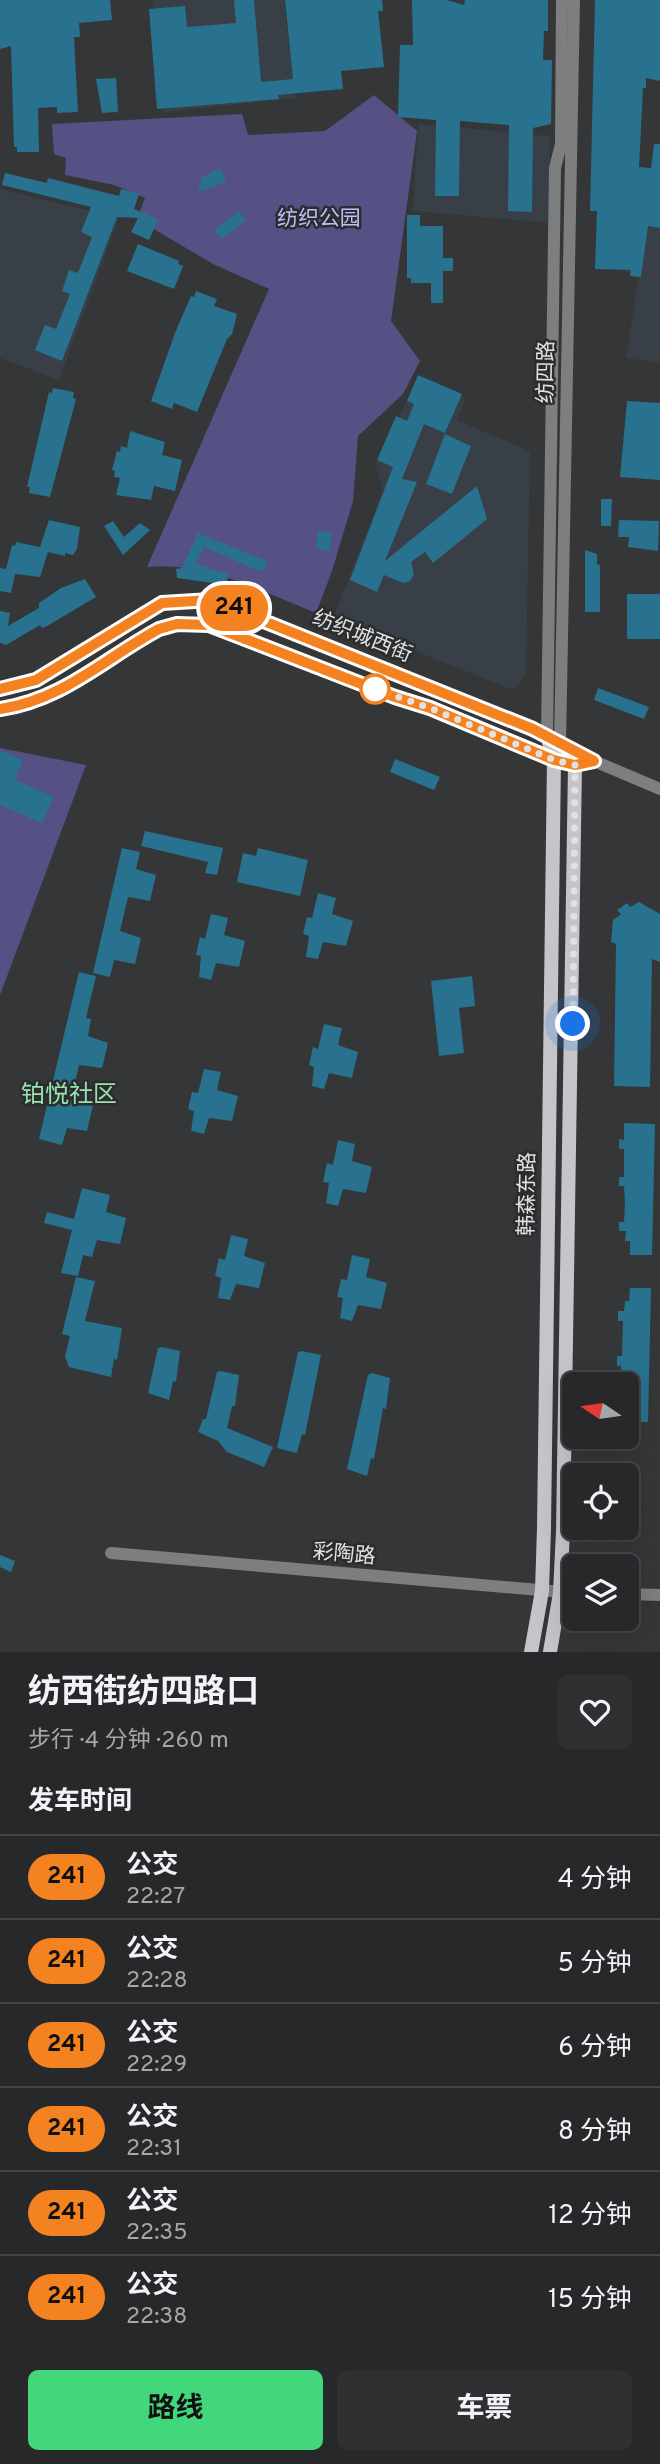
<!DOCTYPE html>
<html lang="zh">
<head>
<meta charset="utf-8">
<style>
  :root { --surface:#27282a; --page:#2f3032; --text:#f1f3f6; --muted:#a4a6a8; --line:#434447; --accent:#43d77b }
  body { margin:0; font-family:Overpass,"Noto Sans SC",sans-serif; background:var(--page); color:var(--text); height:100vh; display:flex; flex-direction:column; font-size:26px; white-space:nowrap }
  * { box-sizing:border-box; margin:0 }
  p { font-size:23px; color:var(--muted) }
  .icon { flex:none; width:38px; height:38px; fill:none; stroke:currentColor; stroke-width:2; stroke-linecap:round; stroke-linejoin:round }
  .map { position:relative; height:1652px; overflow:hidden }
  .side { display:flex; flex-direction:column; background:var(--surface); flex:1 }
  .side>* { flex:none }
  .badge { padding:0 14px; border-radius:23px; font-size:24px; line-height:46px }
  .needle { width:46px; rotate:283deg }
  .fabs { position:absolute; left:562px; top:1372px; display:grid; gap:14px }
  .fabs a { display:grid; place-items:center; width:77px; height:77px; border-radius:10px; background:var(--surface); box-shadow:0 7px 28px #0002,0 0 0 2px var(--line); font-size:35px }
  .you { position:absolute; width:35px; height:35px; margin:-18px; border:5px solid #fff; border-radius:50%; background:#1a73e8; box-shadow:0 0 0 10px #1a73e833 }
  .map>.badge { position:absolute; translate:-50% -50%; box-shadow:0 0 0 4px #fff }
  h2 { padding:0 28px; font-size:26px; line-height:63px }
  .round { display:grid; place-items:center; flex:none; width:74px; height:74px; border-radius:10px; background:var(--page) }
  .headline { display:flex; align-items:center; justify-content:space-between; height:119px; padding:0 28px }
  h1 { font-size:33px; font-weight:700; line-height:52px }
  .action { display:flex; gap:14px; margin-top:auto; padding:14px 28px }
  .action a { flex:1; height:80px; border-radius:10px; background:var(--accent); color:#111; font-size:28px; font-weight:700; line-height:80px; text-align:center }
  .action a+a { background:var(--page); color:var(--text) }
  ul { padding:0; list-style:none }
  li { display:flex; align-items:center; gap:21px; height:84px; padding:0 28px; border-top:2px solid var(--line) }
  li div { flex:1 }
  li b { display:block; font-size:26px }
  li em { font-style:normal }
  li .badge { min-width:77px; font-weight:700; text-align:center }
  .map>svg:first-child { display:block }
</style>
</head>
<body>
<div class="map">
<svg width="660" height="1652" viewBox="0 0 660 1652">
  <rect width="100%" height="100%" fill="#343638"/>
  <g fill="#383f46">
    <path d="M153 0H284L296 98 164 112Z"/>
    <path d="M418 124 550 136 551 223 413 211Z"/>
    <path d="M0 189 119 218 59 380 0 358Z"/>
    <path d="M633 223 660 228V363L626 358 639 275 626 272Z"/>
    <path d="M420 376 466 400 457 420 530 451 526 675 514 690 333 619 383 490 375 464Z"/>
  </g>
  <g fill="#555185">
    <path d="M374 95 417 131 391 321 420 361 403 394 358 436 353 501 332 571 316 613C263 592 206 561 147 567L269 289 213 264 137 219 145 198 114 185 65 175 66 158 54 154 52 124 242 114 248 135 325 131Z"/>
    <path d="M0 748 86 765 0 995Z"/>
  </g>
  <g fill="#28728f">
    <path d="M0 0H110L112 20 79 23 80 37H74L78 112 57 113V107L38 108 39 152H17V147H14L11 46 0 49Z"/>
    <path d="M234 0H254L261 82 293 79 285 0H382L383 11H378L384 67 341 71 343 89 278 95 279 99 157 109 149 9 185 6 187 27 236 23Z"/>
    <path d="M412 0H447L464 5 465 0H548V31H544L543 60H552L551 124 533 128 532 212 508 211 509 125 460 121 459 196H435L436 120 398 117 400 45H413Z"/>
    <path d="M595 0H660V81L646 78V88H643L639 167 651 168 654 144H660V228L648 226 641 277 630 276 631 270 595 269 597 211H590Z"/>
    <path d="M116 78 118 112 102 113 96 79Z"/>
    <path d="M221 168 226 182 198 192 202 177Z"/>
    <path d="M5 173 47 183 48 178 119 196 121 189 139 194 134 209 158 219 149 240 131 232 138 218 117 217 62 361 35 350 45 325 56 329 70 294 62 291 69 270 78 273 92 237 81 232 91 207 2 185Z"/>
    <path d="M239 211 246 220 222 239 214 230Z"/>
    <path d="M407 215H420V226H443V258H453V271H443V303H431V283H411V278H407Z"/>
    <path d="M138 244 179 261 178 264 183 266 174 289 127 271Z"/>
    <path d="M196 291 217 299 214 306 237 314 232 334 227 339 197 412 174 403 172 409 151 401 175 333 191 296 194 297Z"/>
    <path d="M418 375 462 394 445 433 424 424 402 479 417 482 385 561 477 486 487 519 433 563 425 552 411 562 414 574 410 581 403 583 384 575 377 592 350 580 393 467 377 460 396 416 407 421 414 404 407 401Z"/>
    <path d="M53 388 74 392 73 398 76 399 50 497 29 493 30 487H27L49 392 52 393Z"/>
    <path d="M627 401 660 403V480L620 477Z"/>
    <path d="M130 431 165 442 162 455 182 460 175 491 154 486 151 500 116 495 120 478 114 477 115 471 112 470 117 451 120 452 121 446 127 448Z"/>
    <path d="M445 434 471 446 452 494 426 484Z"/>
    <path d="M601 499H612L611 526H601Z"/>
    <path d="M49 520 80 527 77 549 73 555 65 553V556L48 552 40 577 15 574 11 593 0 591V568L6 569 12 545 15 546 16 542 40 547Z"/>
    <path d="M619 520 659 521 658 551 628 547 629 537H618Z"/>
    <path d="M113 521 124 537 140 523 150 530 123 555 104 526Z"/>
    <path d="M318 531 332 532 330 551 316 549Z"/>
    <path d="M198 533 267 561 262 572 204 547 196 564 228 574 227 585 177 578 176 569 182 568Z"/>
    <path d="M585 550 597 554V564L600 565V612H585Z"/>
    <path d="M85 579 96 597 47 626 42 628 40 625 6 645 0 643V611L10 613 8 626 39 608V603L61 588Z"/>
    <rect x="627" y="594" width="33" height="45"/>
    <path d="M598 688 649 707 644 719 594 700Z"/>
    <path d="M0 750 23 760 15 780 54 797 42 823 0 805Z"/>
    <path d="M395 759 440 777 434 790 390 772Z"/>
    <path d="M145 831 223 848 217 875 205 873 208 862 141 846Z"/>
    <path d="M122 848 140 852 136 869 156 875 150 901 128 897 120 931 141 938 135 964 114 960 110 977 93 973Z"/>
    <path d="M258 848 308 860 300 896 237 882 243 853 256 856Z"/>
    <path d="M318 893 336 898 332 914 353 921 346 946 323 942 318 959 306 957 309 936 303 934 307 917 312 918Z"/>
    <path d="M639 902 660 914V962L652 959 650 1087 614 1086 616 944 611 942 613 920 621 914 617 910 627 903 630 907Z"/>
    <path d="M211 914 228 918 224 935 245 941 239 967 216 963 211 980 199 977 201 956 196 955 200 937 205 939Z"/>
    <path d="M79 972 96 976 86 1018 91 1019 88 1036 108 1043 102 1068 79 1065 71 1099 93 1105 87 1131 67 1128 62 1145 39 1139Z"/>
    <path d="M472 976 475 1006 459 1008 464 1053 439 1056 431 981Z"/>
    <path d="M324 1024 342 1028 338 1045 358 1052 352 1078 329 1073 324 1089 312 1086 314 1067 309 1065 313 1047 318 1049Z"/>
    <path d="M204 1069 221 1072 217 1090 238 1096 232 1121 209 1118 204 1134 191 1131 194 1111 188 1109 192 1092 198 1093Z"/>
    <path d="M624 1123 655 1124 652 1255H630V1241H625L626 1231H619V1222H624L625 1203 624 1186H619V1177H624V1149H619V1139L624 1140Z"/>
    <path d="M338 1140 355 1144 352 1161 372 1167 366 1193 343 1189 338 1206 326 1203 329 1183 323 1182 327 1163 333 1165Z"/>
    <path d="M82 1188 110 1195 106 1212 126 1218 120 1244 97 1240 92 1257 83 1255 78 1276 61 1273 72 1230 44 1223 47 1212 74 1219Z"/>
    <path d="M231 1235 248 1239 244 1256 265 1263 259 1288 236 1284 230 1300 218 1298 221 1278 215 1276 219 1258 225 1260Z"/>
    <path d="M352 1255 370 1259 366 1277 387 1283 381 1309 358 1305 352 1321 340 1318 343 1298 337 1297 341 1279 347 1280Z"/>
    <path d="M76 1277 95 1281 85 1321 122 1328 117 1360 114 1359 111 1377 69 1367 65 1356 70 1336 62 1334Z"/>
    <path d="M630 1288H651L648 1422H631V1419L626 1418V1384H621V1366H617V1356H622L623 1321H618V1311H624L625 1301H629Z"/>
    <path d="M162 1347 180 1351 176 1382 173 1381 169 1400 148 1393 158 1348Z"/>
    <path d="M302 1351 321 1355 305 1435 302 1434 297 1453 277 1448 298 1352Z"/>
    <path d="M220 1371 239 1375 235 1406H232L227 1428 273 1447 264 1467 227 1452 218 1441 198 1432 203 1419H206L217 1372Z"/>
    <path d="M372 1373 390 1378 386 1409 383 1408 374 1459 371 1458 367 1476 347 1469 368 1375Z"/>
    <path d="M0 1555 15 1561 11 1572 0 1567Z"/>
  </g>
  <g fill="none" stroke-linecap="round" stroke-linejoin="round">
    <g stroke="#7d7e7f" stroke-width="12">
      <path d="M547 735 555 168 561 144 562 0"/>
      <path d="M560 744 574 0"/>
      <path d="M594 761 660 789"/>
      <path d="M111 1553 574 1593"/>
      <path d="M626 1594 660 1595"/>
    </g>
    <g stroke="#c3c5c8" stroke-width="14">
      <path d="M0 689 36 679 162 603 211 600 519 723 594 761"/>
      <path d="M0 709C65 699 103 659 159 629L177 624 209 625 395 697 430 708 560 761"/>
      <path d="M531 1652 542 1591 544 1528 554 760 547 735"/>
      <path d="M550 1652 560 1593 563 1531 575 765 560 744"/>
    </g>
  </g>
  <g fill="none" stroke-linecap="round" stroke-linejoin="round">
    <defs>
      <path id="line" d="M0 689 36 680 162 603 211 600 533 729 594 761 575 765 554 760 430 708 395 697 209 625 177 624 159 629C105 658 63 700 0 709"/>
    </defs>
    <use href="#line" stroke="#fff" stroke-width="16"/>
    <use href="#line" stroke="#f58220" stroke-width="10"/>
    <path stroke="#e0e1e3" stroke-width="7" stroke-dasharray="0 12.6" d="M375 689 430 708 554 760 575 765 573 1024"/>
  </g>
  <circle fill="#fff" stroke="#f58220" stroke-width="3.5" cx="375" cy="689" r="14"/>
  <g text-anchor="middle" dominant-baseline="central" stroke-width="5" stroke-linejoin="round" paint-order="stroke">
    <g font-size="21" fill="#c0bef9" stroke="#2a2c2e">
      <text x="319" y="219">纺织公园</text>
    </g>
    <g font-size="21" fill="#e0e1e3" stroke="#2a2c2e">
      <text transform="translate(547 372) rotate(-89)">纺四路</text>
      <text transform="translate(362 637) rotate(22)">纺织城西街</text>
      <text transform="translate(528 1194) rotate(-89)">韩森东路</text>
      <text transform="translate(344 1555) rotate(5)">彩陶路</text>
    </g>
    <g font-size="24" fill="#9be1ad" stroke="#2a2c2e">
      <text x="69" y="1096">铂悦社区</text>
    </g>
  </g>
</svg>
<div class="fabs">
<a><svg class="needle" viewBox="-14 -14 28 28"><path d="M0-13l5 13h-10z" fill="#e53935"/><path d="M0 13l5-13h-10z" fill="#a4a6a8"/></svg></a>
<a><svg class="icon" aria-label="locate" viewBox="0 0 24 24"><circle cx="12" cy="12" r="6"/><path d="M12 2v4M12 18v4M2 12h4M18 12h4"/></svg></a>
<a><svg class="icon" aria-label="layers" viewBox="0 0 24 24"><path d="M12 4l9 5-9 5-9-5zM3 14l9 5 9-5"/></svg></a>
</div>
<div class="you" style="left:573px;top:1024px"></div>
<b class="badge" style="left:234px;top:608px;background:#f58220;color:#111">241</b>
</div>
<section class="side">
<div class="headline"><div><h1>纺西街纺四路口</h1><p>步行 · 4 分钟 · 260 m</p></div><a class="round"><svg class="icon" aria-label="heart" viewBox="0 0 24 24"><path d="M12 20l-8-8c-3-5 5-10 8-4 3-6 11-1 8 4z"/></svg></a></div>
<h2>发车时间</h2>
<ul>
<li><span class="badge" style="background:#f58220;color:#111">241</span><div><b>公交</b><p>22:27</p></div><em>4 分钟</em></li>
<li><span class="badge" style="background:#f58220;color:#111">241</span><div><b>公交</b><p>22:28</p></div><em>5 分钟</em></li>
<li><span class="badge" style="background:#f58220;color:#111">241</span><div><b>公交</b><p>22:29</p></div><em>6 分钟</em></li>
<li><span class="badge" style="background:#f58220;color:#111">241</span><div><b>公交</b><p>22:31</p></div><em>8 分钟</em></li>
<li><span class="badge" style="background:#f58220;color:#111">241</span><div><b>公交</b><p>22:35</p></div><em>12 分钟</em></li>
<li><span class="badge" style="background:#f58220;color:#111">241</span><div><b>公交</b><p>22:38</p></div><em>15 分钟</em></li>
</ul>
<div class="action"><a>路线</a><a>车票</a></div>
</section>
</body>
</html>
